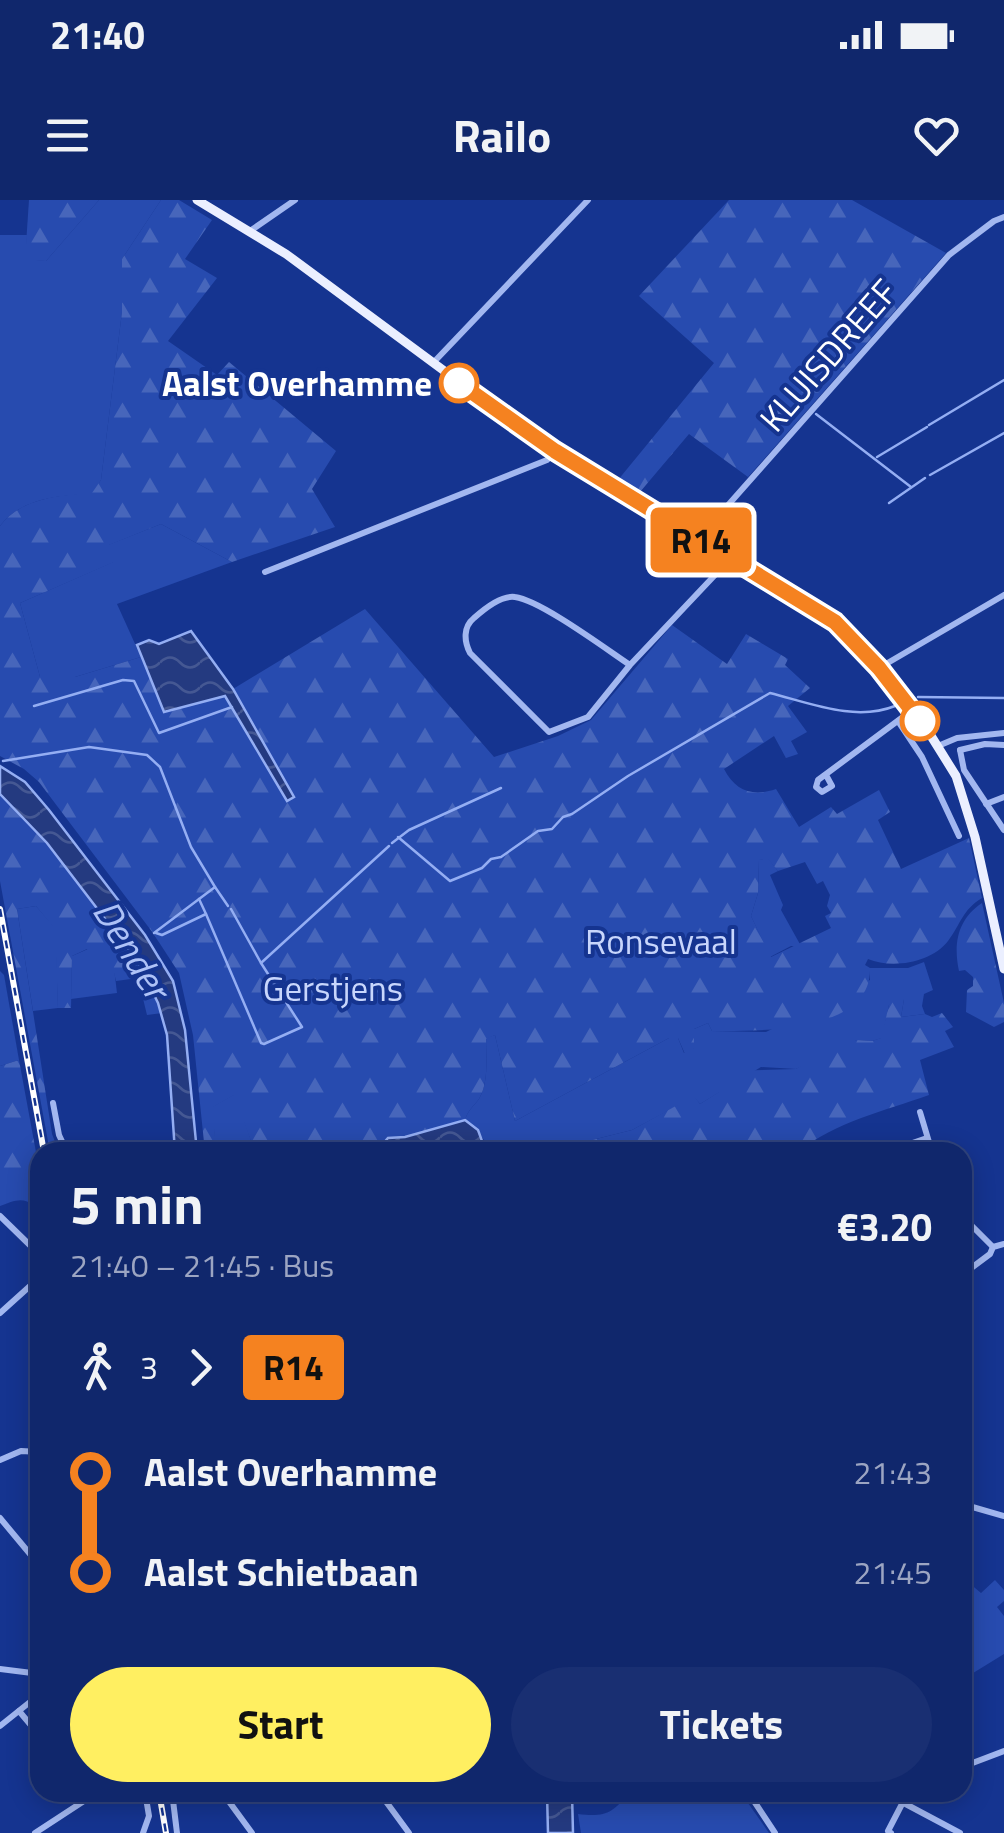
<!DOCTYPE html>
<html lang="en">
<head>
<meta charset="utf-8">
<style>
  :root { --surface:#10276c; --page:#192f72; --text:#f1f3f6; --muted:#9ca5c2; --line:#30447f; --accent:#ffef61 }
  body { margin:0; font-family:"Titillium Web",sans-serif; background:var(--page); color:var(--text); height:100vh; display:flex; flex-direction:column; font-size:38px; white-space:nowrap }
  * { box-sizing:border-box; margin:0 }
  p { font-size:32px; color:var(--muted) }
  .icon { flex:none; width:55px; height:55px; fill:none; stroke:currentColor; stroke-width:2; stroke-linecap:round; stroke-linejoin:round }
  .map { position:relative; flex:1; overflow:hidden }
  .panel { position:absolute; left:30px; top:942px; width:942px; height:660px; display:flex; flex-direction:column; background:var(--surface); border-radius:30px; box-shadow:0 5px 25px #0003,0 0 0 2px var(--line) }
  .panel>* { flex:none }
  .badge { padding:0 20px; border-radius:8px; font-size:35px; line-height:65px }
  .map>.badge { position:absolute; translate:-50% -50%; box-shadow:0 0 0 5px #fff }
  .legs { display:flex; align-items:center; gap:15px; height:110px; padding:0 40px; font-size:32px }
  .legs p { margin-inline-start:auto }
  .headline { display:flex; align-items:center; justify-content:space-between; height:170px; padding:0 40px }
  h1 { font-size:55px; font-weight:700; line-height:75px }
  .action { display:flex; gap:20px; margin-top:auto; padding:20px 40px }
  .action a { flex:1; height:115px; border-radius:60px; background:var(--accent); color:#111; font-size:40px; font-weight:700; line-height:115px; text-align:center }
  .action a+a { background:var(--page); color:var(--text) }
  ul { padding:0 40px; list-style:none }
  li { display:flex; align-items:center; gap:35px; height:100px; font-size:38px }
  li i { display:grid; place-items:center; width:15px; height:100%; margin:0 12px; background:currentColor }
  li i::after { content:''; width:25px; height:25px; margin:-12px; border:8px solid; border-radius:50%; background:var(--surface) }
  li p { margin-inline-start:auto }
  li:first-child i { background:linear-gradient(#0000 50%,currentColor 0) }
  li:last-child i { background:linear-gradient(currentColor 50%,#0000 0) }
  .status { display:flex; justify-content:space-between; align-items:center; height:70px; padding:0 50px; background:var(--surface); direction:ltr }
  .status svg { height:28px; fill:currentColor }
  header { display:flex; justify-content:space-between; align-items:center; height:130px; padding:0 40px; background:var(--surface); font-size:45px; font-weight:700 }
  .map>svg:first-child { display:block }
</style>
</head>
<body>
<div class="status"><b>21:40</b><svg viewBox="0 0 49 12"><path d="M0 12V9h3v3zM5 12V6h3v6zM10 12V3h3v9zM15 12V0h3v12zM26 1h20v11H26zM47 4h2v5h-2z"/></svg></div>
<header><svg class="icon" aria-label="menu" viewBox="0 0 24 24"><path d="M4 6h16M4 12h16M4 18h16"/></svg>Railo<svg class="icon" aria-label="heart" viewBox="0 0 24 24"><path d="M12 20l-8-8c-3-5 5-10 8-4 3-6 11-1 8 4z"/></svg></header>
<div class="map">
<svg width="1004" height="1633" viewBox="0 0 1004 1633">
  <defs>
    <pattern id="forest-firs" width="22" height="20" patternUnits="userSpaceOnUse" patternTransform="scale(2.5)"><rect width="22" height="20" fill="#274baf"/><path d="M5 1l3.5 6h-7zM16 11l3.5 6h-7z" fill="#4766bb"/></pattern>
    <pattern id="water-waves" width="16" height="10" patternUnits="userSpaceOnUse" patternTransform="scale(2.5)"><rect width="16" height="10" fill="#243a80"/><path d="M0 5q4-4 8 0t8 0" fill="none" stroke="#455893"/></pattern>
  </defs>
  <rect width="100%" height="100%" fill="#153490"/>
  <g fill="#274baf">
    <path d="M99 0H161L122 59V112L101 280 93 294C60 295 21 298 0 326V35H27L26 59 46 61Z"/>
    <path d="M161 324 232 362 117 404 141 457 75 477H40L20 403 113 362 108 345Z"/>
    <path d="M768 658 778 671 770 675 783 705 781 710 801 746H791L770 757 751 716 758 693 759 660Z"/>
    <path d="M36 706 56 729 58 808 33 811 17 709Z"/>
    <path d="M88 749 114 768 117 793 71 799 72 756Z"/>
    <path d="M924 762 933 790 924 794 922 806 925 814 901 817 904 799 889 805 882 838 872 841 857 840 796 869 761 867 700 904 694 897 632 930 544 952H486L484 940 465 920C468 910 473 907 479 899 489 882 486 858 486 838L495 835 515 921 669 838H678L684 853 694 848V829L708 823 712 831 766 832 870 780V768H908Z"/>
    <path d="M0 771 4 775 19 860 0 866Z"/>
    <path d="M235 894 255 952H216L212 907Z"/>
    <path d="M962 1377 981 1393 995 1380 1004 1390V1401L997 1407 1004 1416V1454L965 1478Z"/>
    <path d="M628 1593H741L769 1633H581L578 1614C604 1617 613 1614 628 1593Z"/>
  </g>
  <g fill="url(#forest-firs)" fill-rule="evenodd">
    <path d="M29 0H99L46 61 25 60Z"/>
    <path d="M161 0H179L212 20 185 59 217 78 168 141 217 175 229 162 336 251 312 289 335 327 232 362 161 324 109 345 114 362 20 403 40 477H75L141 457 164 512 225 495 294 596 233 489 365 409 494 557 558 536 591 520 672 425 727 464 746 434 788 459 785 465 810 488 788 506 807 532 791 541 798 554 786 558 774 536 724 569C735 591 753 597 776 589L799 627 831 607 837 614 879 590 890 612 878 620 901 669 969 638 982 698C962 710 961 724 948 741 931 763 892 769 868 759L865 765 870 768C872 834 756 831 712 831L708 823 694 829V848L691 855 685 854 678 838H669L515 921 495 835 486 839C486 858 489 882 479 899 473 907 468 910 465 920L405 937 388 938 376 952H255L234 895 213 907 216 952H205L193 835 179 773 153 733 39 582 24 569 0 556V326C21 298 60 295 92 293L101 280 122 112V59ZM768 659 778 671 805 662 817 684 823 681 830 695 827 706 831 713 825 716 831 728 771 757 751 716 758 693 759 660Z"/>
    <path d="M729 0H852L946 53 748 277 689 234 640 292 618 280 714 163 639 96Z"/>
    <path d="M0 594 47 643 138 762 162 813 147 815 138 778 116 781 113 768 102 774 87 749 72 756 71 808H58L55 729 36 706 17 709 52 934 57 947 50 952 0 681Z"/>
    <path d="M982 703 1004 803V822L994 827 966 812 967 790 973 786V777L965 770 959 771C953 743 958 719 982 703Z"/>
    <path d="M899 791 904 799 901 817 925 814 932 817 942 813 953 827 945 831 954 847 920 860 929 895C884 911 835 922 798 952H544L632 930 694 896 700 904 719 892 712 883 726 871 796 869 829 848 857 840 872 841 881 838 889 805Z"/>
    <path d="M19 860 40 974V1047L33 1039 34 1006C23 996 13 1001 0 1006V866Z"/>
  </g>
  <g fill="url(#water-waves)" stroke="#94aef3" stroke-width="2.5">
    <path d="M191 431 233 489 294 597 287 601 225 496 164 512 137 445 149 440 159 444Z"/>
    <path d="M0 566 25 582 49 610 145 735 173 781 185 830 197 952H175L167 835 158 803 138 762 47 643 0 594Z"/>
    <path d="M465 920 478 930 486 952H376L388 938 405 937Z"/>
    <path d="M547 1593H572L573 1633H548Z"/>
  </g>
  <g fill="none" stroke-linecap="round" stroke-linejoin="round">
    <g stroke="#94aef3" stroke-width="2.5">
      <path d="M816 214 911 287"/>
      <path d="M929 225 1004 180"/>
      <path d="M877 257 927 227"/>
      <path d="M930 275 1004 233"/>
      <path d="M889 303 925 278"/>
      <path d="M918 497 1004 498"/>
      <path d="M34 506 123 480 134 481 159 533 232 507"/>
      <path d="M3 561 89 547 147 555 160 567 191 647 215 687"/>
      <path d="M398 637 450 681 482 668 491 659 501 657 538 631 552 629 563 617 572 614 628 576 770 493C810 503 855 522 895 506"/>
      <path d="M392 643 409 630 501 588"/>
      <path d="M231 709 261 763 389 646"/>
      <path d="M206 714 261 843 264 844 302 827 261 763"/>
      <path d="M154 733 215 687 228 706"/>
      <path d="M156 733 162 735 206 714 199 699"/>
    </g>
    <g stroke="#a2b7f0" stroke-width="6">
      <path d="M250 31 295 0"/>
      <path d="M433 163 588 0"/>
      <path d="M699 338 949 55 994 21 1004 17"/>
      <path d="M265 372 547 260 555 251"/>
      <path d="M630 465C606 449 540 400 515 397 502 395 484 409 474 418 463 427 464 441 470 453L549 532 588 517 630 465 731 358"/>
      <path d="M879 468 1004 395"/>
      <path d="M898 521 922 557 959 636"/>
      <path d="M938 546 957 538 1004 533"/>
      <path d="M960 550 964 570 1004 630"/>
      <path d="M960 550 985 544 1004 545"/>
      <path d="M826 575 832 586 822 592 816 587 818 580 911 511"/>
      <path d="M986 604 1004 597"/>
      <path d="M53 903 59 935 67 952"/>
      <path d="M920 912 932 952"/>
      <path d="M886 952 927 938"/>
      <path d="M0 1016 40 1055"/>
      <path d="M962 1016 993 1047"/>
      <path d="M962 1075 990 1054 993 1047 1004 1044"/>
      <path d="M0 1113 40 1077"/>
      <path d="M0 1260 21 1251 40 1252"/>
      <path d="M962 1304 1004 1316"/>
      <path d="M0 1318 40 1366"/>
      <path d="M0 1469 40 1474"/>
      <path d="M19 1511 40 1536"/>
      <path d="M0 1526 40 1494"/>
      <path d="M962 1567 1004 1551"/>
      <path d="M172 1592 177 1633"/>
      <path d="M222 1592 252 1633"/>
      <path d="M379 1592 409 1633"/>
      <path d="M748 1592 775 1633"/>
      <path d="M883 1592 960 1633"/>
      <path d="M35 1633 87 1599 88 1592"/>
      <path d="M143 1633 149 1616 145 1592"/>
      <path d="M891 1633 888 1631 902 1604"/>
    </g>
    <path stroke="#ebefff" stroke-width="9" d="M197 0 286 54 531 235 822 413 847 432 879 468 928 531 956 576 975 637 1004 769"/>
    <defs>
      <g id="rail">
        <path d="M0 709 44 952"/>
        <path d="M159 1592 166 1633"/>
      </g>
    </defs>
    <use href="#rail" stroke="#fff" stroke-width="6"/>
    <use href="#rail" stroke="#153490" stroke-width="2.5" stroke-dasharray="8" stroke-linecap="butt"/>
  </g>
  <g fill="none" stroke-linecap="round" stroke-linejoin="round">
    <defs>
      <path id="line-1" d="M459 183 555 251 835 422 879 468 920 521"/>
    </defs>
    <use href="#line-1" stroke="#fff" stroke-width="22"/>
    <use href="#line-1" stroke="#f58220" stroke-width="15"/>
  </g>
  <g fill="#fff" stroke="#f58220" stroke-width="5">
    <circle cx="459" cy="183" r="18"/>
    <circle cx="920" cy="521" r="18"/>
  </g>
  <g text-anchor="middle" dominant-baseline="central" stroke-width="8" stroke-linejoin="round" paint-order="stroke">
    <g font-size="35" fill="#fff" stroke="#153490">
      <text transform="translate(828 155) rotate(-49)">KLUISDREEF</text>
    </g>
    <g font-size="35" font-weight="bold" fill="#fff" stroke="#153490" text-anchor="end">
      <text x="432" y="183">Aalst Overhamme</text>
    </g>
    <g font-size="35" fill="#c8d6fc" stroke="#153490">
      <text x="661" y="741">Ronsevaal</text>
      <text x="333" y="788">Gerstjens</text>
    </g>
    <g font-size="38" font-style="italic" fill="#aec2f7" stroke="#153490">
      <text transform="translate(132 749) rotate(58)">Dender</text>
    </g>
  </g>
</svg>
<b class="badge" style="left:701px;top:340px;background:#f58220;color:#111">R14</b>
<section class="panel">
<div class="headline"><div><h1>5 min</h1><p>21:40 – 21:45 · Bus</p></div><b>€3.20</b></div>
<div class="legs"><svg class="icon" aria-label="walk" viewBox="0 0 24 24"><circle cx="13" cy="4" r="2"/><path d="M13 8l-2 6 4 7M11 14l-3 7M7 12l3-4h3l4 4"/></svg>3<svg class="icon" aria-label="forward" viewBox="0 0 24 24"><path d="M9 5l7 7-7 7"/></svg><b class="badge" style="background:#f58220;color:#111">R14</b></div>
<ul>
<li><i style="color:#f58220"></i><b>Aalst Overhamme</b><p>21:43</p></li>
<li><i style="color:#f58220"></i><b>Aalst Schietbaan</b><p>21:45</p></li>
</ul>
<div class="action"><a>Start</a><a>Tickets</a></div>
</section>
</div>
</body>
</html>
